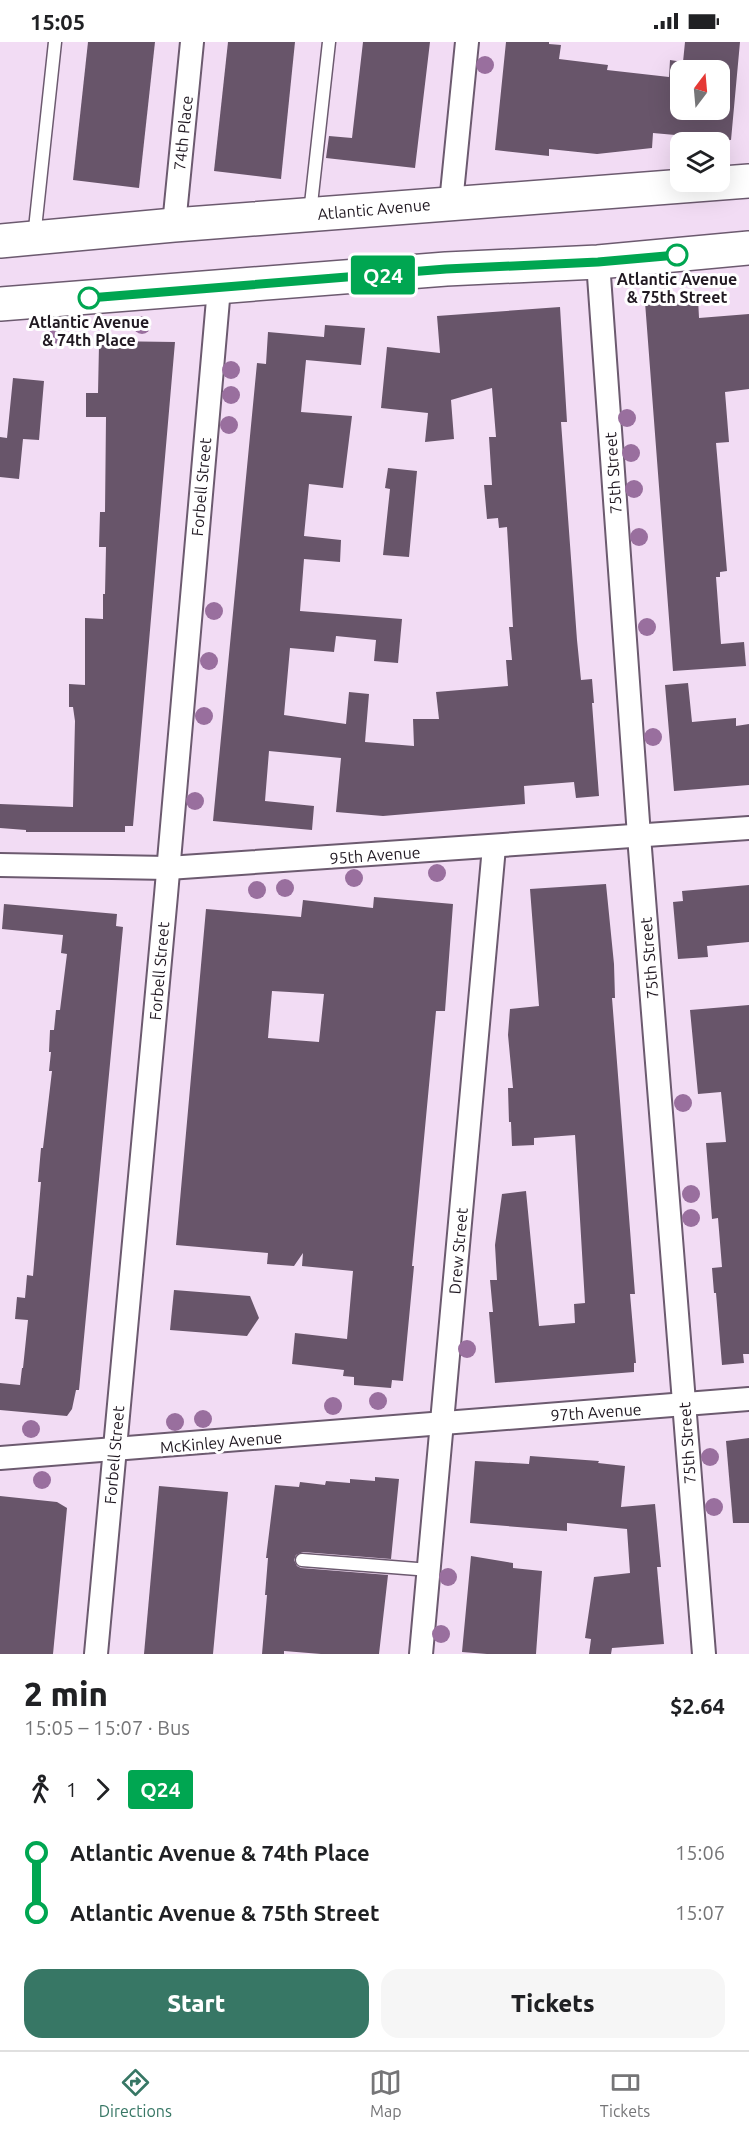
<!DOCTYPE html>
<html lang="en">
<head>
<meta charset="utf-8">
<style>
  :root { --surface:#fff; --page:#f6f6f6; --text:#202124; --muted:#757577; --line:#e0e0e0; --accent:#377765 }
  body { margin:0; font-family:Ubuntu,sans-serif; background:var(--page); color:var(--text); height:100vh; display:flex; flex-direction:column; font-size:22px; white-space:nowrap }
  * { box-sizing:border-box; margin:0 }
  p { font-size:20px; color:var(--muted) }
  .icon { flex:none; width:33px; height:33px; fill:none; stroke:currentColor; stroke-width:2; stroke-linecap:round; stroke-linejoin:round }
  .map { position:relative; height:1612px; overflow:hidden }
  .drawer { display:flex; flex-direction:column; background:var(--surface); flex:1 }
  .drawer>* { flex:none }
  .badge { padding:0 12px; border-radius:4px; font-size:21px; line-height:39px }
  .needle { width:39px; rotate:16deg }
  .fabs { position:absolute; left:670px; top:18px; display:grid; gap:12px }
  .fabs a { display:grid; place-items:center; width:60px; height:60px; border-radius:12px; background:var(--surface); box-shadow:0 6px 24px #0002; font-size:30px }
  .map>.badge { position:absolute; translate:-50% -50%; box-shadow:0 0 0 3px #fff }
  .legs { display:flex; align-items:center; gap:9px; height:66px; padding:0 24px; font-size:20px }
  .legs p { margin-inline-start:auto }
  .head { display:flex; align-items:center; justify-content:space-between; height:102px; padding:0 24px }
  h1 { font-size:33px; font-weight:800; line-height:45px }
  .cta { display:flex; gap:12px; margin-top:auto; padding:12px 24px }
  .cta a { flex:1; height:69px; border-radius:18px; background:var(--accent); color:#fff; font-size:24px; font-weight:800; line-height:69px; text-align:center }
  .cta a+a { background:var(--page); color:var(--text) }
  ul { padding:0 24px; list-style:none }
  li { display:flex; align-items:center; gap:21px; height:60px; font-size:22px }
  li i { display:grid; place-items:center; width:9px; height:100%; margin:0 8px; background:currentColor }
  li i::after { content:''; width:15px; height:15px; margin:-8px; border:4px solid; border-radius:50%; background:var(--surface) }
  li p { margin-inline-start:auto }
  li:first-child i { background:linear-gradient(#0000 50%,currentColor 0) }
  li:last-child i { background:linear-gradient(currentColor 50%,#0000 0) }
  .status { display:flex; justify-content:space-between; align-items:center; height:42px; padding:0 30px; background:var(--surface); direction:ltr }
  .status svg { height:16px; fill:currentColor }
  .tab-bar { display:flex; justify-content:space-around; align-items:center; height:84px; border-top:2px solid var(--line); background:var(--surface); font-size:16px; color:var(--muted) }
  .tab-bar a { display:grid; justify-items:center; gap:3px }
  .tab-bar .on { color:var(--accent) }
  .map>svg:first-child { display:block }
</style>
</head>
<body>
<div class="status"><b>15:05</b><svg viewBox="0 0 49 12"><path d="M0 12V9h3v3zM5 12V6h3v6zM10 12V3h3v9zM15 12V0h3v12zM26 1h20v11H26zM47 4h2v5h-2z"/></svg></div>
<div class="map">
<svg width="749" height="1612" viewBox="0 0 749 1612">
  <rect width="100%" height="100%" fill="#f2dcf4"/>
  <g fill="#68556a" fill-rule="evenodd">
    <path d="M88 0H155L139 146 73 138Z"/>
    <path d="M228 0H295L281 137 214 129Z"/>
    <path d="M363 0H430L415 126 326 116 329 94 352 96Z"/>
    <path d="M506 0H549V2L561 3 559 17 608 23 607 28 669 35 670 18 683 20 685 0H740L731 98 653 91 652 106 597 112 549 107V114L495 108ZM681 28H720V68H681Z"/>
    <path d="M698 256 699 276 749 272V347L725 350 729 400 716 401 727 529 720 530V535H716L721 602 744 600 746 624 673 629 645 260Z"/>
    <path d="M560 265 567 380H561L577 598 581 638 592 637 594 661H592L599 754 576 756 574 740 524 744 525 762 383 774 336 770 341 716 269 709 265 759 314 764 312 788 213 779 257 321 266 322 268 290 324 295 325 283 365 286 361 323 306 318 301 370 352 374 343 446 309 442 304 494 341 498 340 520 304 517 300 569 402 577 398 621 374 619 376 598 336 594 334 610 290 606 284 673 346 682 349 650 369 652 365 700 414 704 413 677H439L436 650 508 644 506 618H512L509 585H513L507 485 499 486 498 476 487 477 484 443H492L489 395H496L492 346 451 358 454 397 425 400 428 371 381 366 387 305 440 311 437 274Z"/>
    <path d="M105 299 175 300 133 784H125V790H26V788L0 786V762L73 765 75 679 73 665H69V642L85 643V576L103 577V552H105L106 505H99L100 470H105L106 375H86V351H98L99 303H105Z"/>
    <path d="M13 336 44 339 39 398 23 397 19 437 0 435V395L7 396Z"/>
    <path d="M388 426 417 429 409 515 383 513 390 447 385 446Z"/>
    <path d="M688 641 692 680 736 676V684L749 682V743L674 749 665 643Z"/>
    <path d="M606 842 614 922 615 956H612L635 1252H630L636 1321H634V1330L495 1341 489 1270H493L490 1238H497L495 1203 502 1152 526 1149 539 1284 575 1281 574 1262 585 1261 575 1093 534 1096V1103L512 1104 511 1080H509L508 1046H513L508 993 510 967 539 964 530 847Z"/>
    <path d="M749 843V900L707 904 708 915 678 917 673 860 683 859 682 849Z"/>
    <path d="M374 855 453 862 445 969H436L412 1224H414L403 1339 392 1338 391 1346 354 1343V1335L343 1334 344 1328 292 1322 295 1291 347 1297 353 1229 302 1224 303 1211 294 1224 267 1222 268 1211 176 1203 206 867 301 875 303 858 373 866ZM272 949 324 952 319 1000 268 996Z"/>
    <path d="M4 862 117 872 116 884 123 885 79 1348H76L72 1367 67 1374 0 1368V1341L20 1343 22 1326H23L28 1278 15 1277 17 1255 25 1256 27 1233 33 1234 41 1140H38L41 1106H43L52 1029H49L51 1010H49L50 988H54L56 968H60L67 912 61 911 63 893 2 887Z"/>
    <path d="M749 963V1312H743L744 1321 722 1323 716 1251H714L712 1226 722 1225 718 1176 712 1177 706 1101 726 1100 721 1050 698 1052 690 968Z"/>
    <path d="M174 1248 250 1254 259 1276 247 1294 170 1288Z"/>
    <path d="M749 1396V1481H733L726 1399Z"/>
    <path d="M530 1414 599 1419 598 1421 625 1424 621 1465 655 1462 661 1525H657L664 1602 612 1606 611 1612H589L591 1597 585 1596 594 1535 630 1531 627 1487 567 1481V1489L470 1481 475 1419 529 1422Z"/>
    <path d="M375 1435 399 1437 391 1517 303 1510 296 1513 294 1518 297 1524 301 1526 388 1533 379 1612H321L284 1609V1612H262L267 1553H265L268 1516H266L275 1443 299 1445 300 1440 325 1443 326 1439 350 1441V1437L375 1439Z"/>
    <path d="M159 1444 228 1450 213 1612H144Z"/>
    <path d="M0 1454 57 1460 67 1466 53 1612H0Z"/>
    <path d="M471 1514 513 1521V1526L542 1529 536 1612H487L462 1610Z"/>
  </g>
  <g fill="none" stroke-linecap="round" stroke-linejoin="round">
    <defs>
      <g id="lane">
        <path d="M310 171 329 0"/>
        <path d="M34 196 55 0"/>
        <path d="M302 1518 430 1528"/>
      </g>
      <g id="street">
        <path d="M451 161 467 0"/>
        <path d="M174 183 192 0"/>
        <path d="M598 220 639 794 704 1612"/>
        <path d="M0 823 168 826 749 786"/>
        <path d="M0 1416 749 1357"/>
        <path d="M96 1612 166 853 219 246"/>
        <path d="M421 1612 494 805"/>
      </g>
      <g id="primary">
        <path d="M0 199 174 183 749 139"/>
        <path d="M0 262 446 227 598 220 749 206"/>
      </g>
    </defs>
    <use href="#lane" stroke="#6c5a6f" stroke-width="15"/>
    <use href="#street" stroke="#6c5a6f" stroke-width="26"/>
    <use href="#primary" stroke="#6c5a6f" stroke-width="36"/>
    <use href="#lane" stroke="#fff" stroke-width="12"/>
    <use href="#street" stroke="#fff" stroke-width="22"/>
    <use href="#primary" stroke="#fff" stroke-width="33"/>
  </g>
  <g fill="#996f9e">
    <circle cx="485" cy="23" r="9"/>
    <circle cx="142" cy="283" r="9"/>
    <circle cx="58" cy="293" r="9"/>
    <circle cx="231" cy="328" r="9"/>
    <circle cx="231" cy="353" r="9"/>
    <circle cx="627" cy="376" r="9"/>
    <circle cx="229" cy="383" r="9"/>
    <circle cx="631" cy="411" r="9"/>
    <circle cx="634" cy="447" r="9"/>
    <circle cx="639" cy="495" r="9"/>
    <circle cx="214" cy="569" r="9"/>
    <circle cx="647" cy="585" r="9"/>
    <circle cx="209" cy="619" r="9"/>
    <circle cx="204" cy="674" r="9"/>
    <circle cx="653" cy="695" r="9"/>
    <circle cx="195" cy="759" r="9"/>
    <circle cx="437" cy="831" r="9"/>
    <circle cx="354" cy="836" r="9"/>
    <circle cx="285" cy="846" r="9"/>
    <circle cx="257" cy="848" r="9"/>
    <circle cx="683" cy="1061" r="9"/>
    <circle cx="691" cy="1152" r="9"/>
    <circle cx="691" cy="1176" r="9"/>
    <circle cx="467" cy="1307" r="9"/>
    <circle cx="378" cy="1359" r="9"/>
    <circle cx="333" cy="1364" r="9"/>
    <circle cx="203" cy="1377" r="9"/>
    <circle cx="175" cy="1380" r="9"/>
    <circle cx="31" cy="1387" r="9"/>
    <circle cx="710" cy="1415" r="9"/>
    <circle cx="42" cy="1438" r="9"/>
    <circle cx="714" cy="1465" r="9"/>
    <circle cx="448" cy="1535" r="9"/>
    <circle cx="441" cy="1592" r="9"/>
  </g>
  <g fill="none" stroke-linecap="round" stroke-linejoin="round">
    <defs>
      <path id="line-1" d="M89 256 446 227 598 220 677 213"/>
    </defs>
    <use href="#line-1" stroke="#fff" stroke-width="14"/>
    <use href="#line-1" stroke="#00a651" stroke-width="9"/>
  </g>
  <g fill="#fff" stroke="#00a651" stroke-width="3">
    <circle cx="677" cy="213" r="10"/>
    <circle cx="89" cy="256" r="10"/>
  </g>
  <g text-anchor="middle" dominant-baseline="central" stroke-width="6" stroke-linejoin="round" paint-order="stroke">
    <g font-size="16" fill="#211922" stroke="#fff">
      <text transform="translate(183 91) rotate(-84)">74th Place</text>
      <text transform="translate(374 167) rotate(-5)">Atlantic Avenue</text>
      <text transform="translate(613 431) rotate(-94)">75th Street</text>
      <text transform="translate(201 445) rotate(-85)">Forbell Street</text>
      <text transform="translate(375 813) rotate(-4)">95th Avenue</text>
      <text transform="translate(649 916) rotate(-95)">75th Street</text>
      <text transform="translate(159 929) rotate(-85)">Forbell Street</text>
      <text transform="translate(458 1209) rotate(-85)">Drew Street</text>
      <text transform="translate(596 1370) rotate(-4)">97th Avenue</text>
      <text transform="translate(221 1400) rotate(-5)">McKinley Avenue</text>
      <text transform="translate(687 1401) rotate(-94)">75th Street</text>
      <text transform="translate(114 1413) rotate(-85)">Forbell Street</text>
    </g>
    <g font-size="16" font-weight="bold" fill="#211922" stroke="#fff">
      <text x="677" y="237">Atlantic Avenue<tspan x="677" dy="18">&amp; 75th Street</tspan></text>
      <text x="89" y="280">Atlantic Avenue<tspan x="89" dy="18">&amp; 74th Place</tspan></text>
    </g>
  </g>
</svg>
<div class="fabs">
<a><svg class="needle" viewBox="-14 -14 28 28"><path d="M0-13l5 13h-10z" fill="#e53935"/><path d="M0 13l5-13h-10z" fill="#757577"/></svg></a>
<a><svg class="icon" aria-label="layers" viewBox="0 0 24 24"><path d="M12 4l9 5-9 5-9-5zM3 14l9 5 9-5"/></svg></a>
</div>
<b class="badge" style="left:383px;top:233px;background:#00a651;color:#fff">Q24</b>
</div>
<section class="drawer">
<div class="head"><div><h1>2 min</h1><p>15:05 – 15:07 · Bus</p></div><b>$2.64</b></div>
<div class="legs"><svg class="icon" aria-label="walk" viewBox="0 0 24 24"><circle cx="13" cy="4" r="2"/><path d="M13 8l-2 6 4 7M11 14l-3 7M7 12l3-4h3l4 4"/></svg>1<svg class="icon" aria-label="forward" viewBox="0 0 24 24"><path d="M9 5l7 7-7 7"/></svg><b class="badge" style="background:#00a651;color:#fff">Q24</b></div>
<ul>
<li><i style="color:#00a651"></i><b>Atlantic Avenue &amp; 74th Place</b><p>15:06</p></li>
<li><i style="color:#00a651"></i><b>Atlantic Avenue &amp; 75th Street</b><p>15:07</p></li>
</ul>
<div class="cta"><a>Start</a><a>Tickets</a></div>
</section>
<nav class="tab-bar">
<a class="on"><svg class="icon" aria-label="directions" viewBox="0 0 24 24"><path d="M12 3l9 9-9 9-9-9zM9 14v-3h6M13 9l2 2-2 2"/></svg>Directions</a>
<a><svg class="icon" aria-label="map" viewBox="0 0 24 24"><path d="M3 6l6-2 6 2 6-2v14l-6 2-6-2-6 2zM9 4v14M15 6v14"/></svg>Map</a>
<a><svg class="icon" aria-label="tickets" viewBox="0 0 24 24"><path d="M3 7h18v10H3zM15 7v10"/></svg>Tickets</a>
</nav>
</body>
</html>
